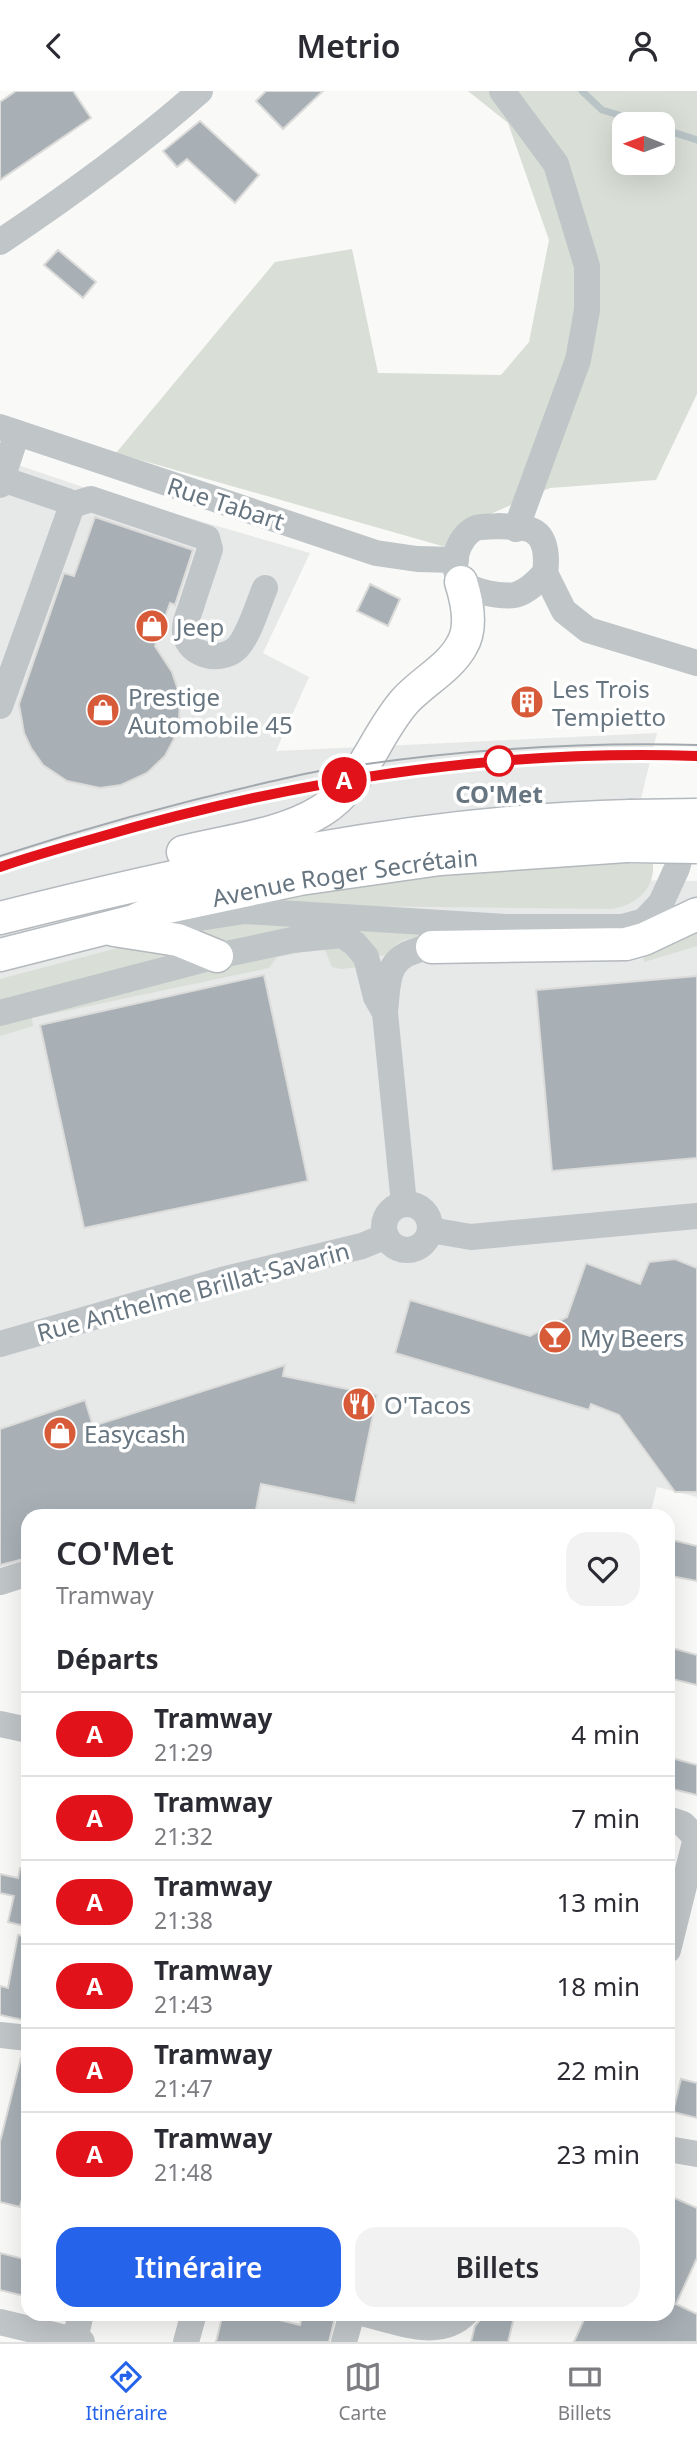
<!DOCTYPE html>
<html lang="fr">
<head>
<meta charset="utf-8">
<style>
  :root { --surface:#fff; --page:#f2f2f3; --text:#2b2b33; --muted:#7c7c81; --line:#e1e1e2; --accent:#2563eb }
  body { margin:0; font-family:"Noto Sans",sans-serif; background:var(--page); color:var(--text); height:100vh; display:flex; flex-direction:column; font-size:26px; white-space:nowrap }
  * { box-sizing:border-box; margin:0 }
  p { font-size:23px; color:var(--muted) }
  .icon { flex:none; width:38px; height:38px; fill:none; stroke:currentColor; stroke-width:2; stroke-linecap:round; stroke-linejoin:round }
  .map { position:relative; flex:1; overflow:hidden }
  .side { position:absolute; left:21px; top:1418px; width:654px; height:812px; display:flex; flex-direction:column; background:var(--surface); border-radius:21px; box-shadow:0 7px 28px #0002 }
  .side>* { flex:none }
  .badge { padding:0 14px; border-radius:23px; font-size:24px; line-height:46px }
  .needle { width:46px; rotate:271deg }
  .controls { position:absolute; left:612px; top:21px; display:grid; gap:14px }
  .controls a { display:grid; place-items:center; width:63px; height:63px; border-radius:14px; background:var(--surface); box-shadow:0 7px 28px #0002; font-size:35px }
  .map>.badge { position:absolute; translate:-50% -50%; box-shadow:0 0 0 4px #fff }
  h2 { padding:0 35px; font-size:26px; line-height:63px }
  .round { display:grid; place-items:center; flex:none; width:74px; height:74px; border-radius:21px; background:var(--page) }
  .headline { display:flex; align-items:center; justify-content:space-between; height:119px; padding:0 35px }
  h1 { font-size:33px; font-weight:600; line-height:52px }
  .primary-button { display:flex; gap:14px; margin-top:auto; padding:14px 35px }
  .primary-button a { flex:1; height:80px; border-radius:21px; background:var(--accent); color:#fff; font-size:28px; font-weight:600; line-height:80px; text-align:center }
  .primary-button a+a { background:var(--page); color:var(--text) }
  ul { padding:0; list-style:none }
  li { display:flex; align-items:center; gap:21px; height:84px; padding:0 35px; border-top:2px solid var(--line) }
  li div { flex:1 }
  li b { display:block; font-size:26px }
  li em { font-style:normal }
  li .badge { min-width:77px; font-weight:700; text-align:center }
  header { display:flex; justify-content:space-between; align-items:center; height:91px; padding:0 35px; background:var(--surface); font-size:32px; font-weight:600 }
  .menu { display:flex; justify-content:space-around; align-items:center; height:98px; border-top:2px solid var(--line); background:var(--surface); font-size:19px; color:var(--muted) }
  .menu a { display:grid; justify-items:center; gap:4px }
  .menu .active { color:var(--accent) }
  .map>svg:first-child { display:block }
</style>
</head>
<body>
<header><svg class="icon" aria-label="back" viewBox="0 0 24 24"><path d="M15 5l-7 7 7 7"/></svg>Metrio<svg class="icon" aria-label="person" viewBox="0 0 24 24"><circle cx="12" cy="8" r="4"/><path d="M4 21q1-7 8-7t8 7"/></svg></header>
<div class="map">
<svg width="697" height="2251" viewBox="0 0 697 2251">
  <rect width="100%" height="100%" fill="#f9f9f7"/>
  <path fill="#e7e8e8" d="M0 368 86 397 310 462 263 562 309 586 276 660 657 642 621 789 697 790V1406L657 1396 650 1424H28V1484L0 1489Z"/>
  <g fill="#d9ded6" fill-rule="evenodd">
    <path d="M468 0H697V303L656 389 550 397 463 435 449 457 116 362 275 171 352 158 378 282 501 284 529 251 549 149 508 32ZM625 33H663V72H625Z"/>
    <path d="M565 772 653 773C655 799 634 815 610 818L256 814 255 809 465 779Z"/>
    <path d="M242 830 435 840 436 846C414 848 400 843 388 864L378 865 365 845 354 839 226 853 186 837Z"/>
    <path d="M697 831V855L644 871 643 858Z"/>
    <path d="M326 853C341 857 349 864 358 876L341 878 332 876 324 857 277 866 269 877 32 927 33 935 0 945V932L269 862Z"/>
    <path d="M129 854 183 860 0 913V888Z"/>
  </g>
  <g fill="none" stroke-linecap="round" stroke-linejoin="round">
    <g stroke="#b9c4c7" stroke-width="7">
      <path d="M582 0 602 19 649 33"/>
      <path d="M663 38 697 49"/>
    </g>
  </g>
  <g fill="#a8b0b6" stroke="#dbdbd9" stroke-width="2">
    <path d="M16 0H73L91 27 0 89V11Z"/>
    <path d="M266 0H323L283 38 256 10Z"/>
    <path d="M200 30 259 84 235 112 187 68 177 76 163 60Z"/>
    <path d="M58 159 96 191 83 207 44 174Z"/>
    <path d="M95 426 193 459 175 514 170 512 155 555 172 581 180 605 179 630 175 646 165 665 147 682 121 694 100 697 67 690 43 674 31 657 24 642 19 613 64 482 74 485Z"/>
    <path d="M370 493 400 508 388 535 357 520Z"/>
    <path d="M264 884 308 1090 84 1137 40 934Z"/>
    <path d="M697 885V1067L552 1080 536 899Z"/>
    <path d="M675 1168 697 1177V1401H675L619 1324 591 1313 589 1319 395 1262 410 1209 530 1245 567 1226 586 1172 640 1193 649 1171Z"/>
    <path d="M285 1274 283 1285 377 1304 355 1412 261 1393 255 1424H28V1467L0 1474V1338L85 1309 93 1335Z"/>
    <path d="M668 1448 697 1455V1490L671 1485 672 1481 668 1480Z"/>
    <path d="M672 1557 697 1564V1594L668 1587V1560L672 1561Z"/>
    <path d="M668 1666 697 1674V1704L668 1697Z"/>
    <path d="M20 1777 28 1778V1836L8 1831 14 1805 0 1802V1783L18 1787Z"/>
    <path d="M18 1844 28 1845V1930L0 1924V1895L8 1897Z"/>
    <path d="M21 1967H28V2084L20 2116 0 2111V2051Z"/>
    <path d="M681 1988 697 1992V2027L673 2021Z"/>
    <path d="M668 2104 697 2117V2167L676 2213 697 2223V2251H574L587 2222H668Z"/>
    <path d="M0 2162 28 2169V2206L0 2199Z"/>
    <path d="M223 2222H251L300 2234 303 2222H336L329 2251H216Z"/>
    <path d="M481 2222H515L508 2251H471L475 2235 480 2229Z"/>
  </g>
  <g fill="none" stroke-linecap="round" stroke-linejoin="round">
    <defs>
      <g id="major">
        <path d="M183 761C227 750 283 744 321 720 363 694 374 645 405 610 422 591 450 577 462 554 473 536 467 510 461 491"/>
        <path d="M0 827C207 775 416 730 630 725"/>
        <path d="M114 839 178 849 217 865"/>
        <path d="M432 856 626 853 644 848 697 823"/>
        <path id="s1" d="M0 864 134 830 158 818 300 788 440 768 626 755"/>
      </g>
    </defs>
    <use href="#major" stroke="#b4b9bd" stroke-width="35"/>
    <g stroke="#c0c5c8" stroke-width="26">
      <path d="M502 0 556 73 587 175V219L578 269 516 438"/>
      <path d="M0 151C70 104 137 56 200 0"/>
      <path d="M0 336 376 462 417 468 456 469"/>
      <path d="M0 394 17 342"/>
      <path d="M69 415 91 408 207 447 210 458C204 477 197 497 191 516 189 522 185 530 185 537 183 563 219 574 237 557 249 545 258 513 265 497"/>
      <path d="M498 435C508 436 524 435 533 440 547 447 547 469 545 482 537 491 527 501 515 504 501 506 473 501 463 492 447 478 458 444 476 437 483 435 491 436 498 435Z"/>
      <path d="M545 482 564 520 588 539 697 572"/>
      <path d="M0 615 70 420 67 410 2 388"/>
      <path d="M137 830 173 831 245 820 506 836H623L644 830 661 812 677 777 688 739"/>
      <path d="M385 920C387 906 386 889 393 876 406 853 435 864 445 840"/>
      <path d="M0 922 217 865 292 849 342 844 355 853 366 866 376 906 385 922 404 1113"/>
      <circle cx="407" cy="1136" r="23"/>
      <path d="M430 1139 471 1146 697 1125"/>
      <path d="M0 1253 222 1189 362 1155 386 1145"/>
      <path d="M0 1491 28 1482"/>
      <path d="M0 1633 28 1639"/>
      <path d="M668 1728 683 1733 696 1747 668 1859"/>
      <path d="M0 1944 28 1947"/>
      <path d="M668 2058 697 2063"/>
      <path d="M362 2222C395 2230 439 2250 466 2222"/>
      <path d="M0 2231 82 2251"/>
      <path d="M75 2249 81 2222"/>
      <path d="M186 2251 194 2222"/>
      <path d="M344 2251 352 2222"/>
    </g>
    <use href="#major" stroke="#fff" stroke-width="32"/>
    <g stroke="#a2a9ae" stroke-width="2">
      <path d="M0 765C86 737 172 713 260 693 284 688 308 681 333 678 453 659 576 651 697 654"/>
      <path d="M0 776C220 700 465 657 697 665"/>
    </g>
    <defs>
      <g id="major-bridge">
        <path d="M630 725 697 724"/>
        <path d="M626 755 697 756"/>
      </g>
    </defs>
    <use href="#major-bridge" stroke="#b4b9bd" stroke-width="35" stroke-linecap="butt"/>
    <use href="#major-bridge" stroke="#fff" stroke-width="32"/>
  </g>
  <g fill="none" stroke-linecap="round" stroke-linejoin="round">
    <defs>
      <path id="line" d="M0 776C32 765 64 756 96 747 291 690 494 658 697 665"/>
    </defs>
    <use href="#line" stroke="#fff" stroke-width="16"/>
    <use href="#line" stroke="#e2121a" stroke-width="10"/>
  </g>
  <defs>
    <symbol id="shop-disc" viewBox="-11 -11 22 22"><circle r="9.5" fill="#d75a39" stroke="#fff"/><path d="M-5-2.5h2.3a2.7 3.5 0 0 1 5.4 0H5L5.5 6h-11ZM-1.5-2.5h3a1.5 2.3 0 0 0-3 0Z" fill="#fff"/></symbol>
    <symbol id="building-disc" viewBox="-11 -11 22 22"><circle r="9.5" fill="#d75a39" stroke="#fff"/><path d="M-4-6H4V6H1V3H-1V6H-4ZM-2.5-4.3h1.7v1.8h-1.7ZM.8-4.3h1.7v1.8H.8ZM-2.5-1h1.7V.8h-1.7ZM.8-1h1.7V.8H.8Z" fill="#fff"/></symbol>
    <symbol id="bar-disc" viewBox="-11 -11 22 22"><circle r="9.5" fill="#d75a39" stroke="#fff"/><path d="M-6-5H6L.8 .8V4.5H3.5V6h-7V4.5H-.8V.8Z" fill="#fff"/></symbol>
    <symbol id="restaurant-disc" viewBox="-11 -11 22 22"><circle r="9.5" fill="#d75a39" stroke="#fff"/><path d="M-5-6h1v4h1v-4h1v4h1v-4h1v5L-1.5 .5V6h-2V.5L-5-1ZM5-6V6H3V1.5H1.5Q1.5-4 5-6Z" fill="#fff"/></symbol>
  </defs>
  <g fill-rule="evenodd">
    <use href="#shop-disc" x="133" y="516" width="38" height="38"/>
    <use href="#building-disc" x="508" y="592" width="38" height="38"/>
    <use href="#shop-disc" x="84" y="600" width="38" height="38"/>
    <use href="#bar-disc" x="536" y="1227" width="38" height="38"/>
    <use href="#restaurant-disc" x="340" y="1294" width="38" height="38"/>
    <use href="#shop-disc" x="41" y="1323" width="38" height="38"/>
  </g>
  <circle fill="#fff" stroke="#e2121a" stroke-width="3.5" cx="499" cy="670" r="14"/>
  <g text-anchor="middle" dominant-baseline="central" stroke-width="7" stroke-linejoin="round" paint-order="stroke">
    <g font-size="24" fill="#667580" stroke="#fff">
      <text transform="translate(226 412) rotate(18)">Rue Tabart</text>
      <text stroke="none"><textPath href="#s1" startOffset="355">Avenue Roger Secrétain</textPath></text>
      <text transform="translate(193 1200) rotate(-15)">Rue Anthelme Brillat-Savarin</text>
    </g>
    <g font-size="24" fill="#667580" stroke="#fff" text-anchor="start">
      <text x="176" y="535">Jeep</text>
      <text x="552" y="597">Les Trois<tspan x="552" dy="28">Tempietto</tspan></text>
      <text x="128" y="605">Prestige<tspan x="128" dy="28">Automobile 45</tspan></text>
      <text x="580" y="1246">My Beers</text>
      <text x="384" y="1313">O'Tacos</text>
      <text x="84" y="1342">Easycash</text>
    </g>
    <g font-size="24" font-weight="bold" fill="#667580" stroke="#fff">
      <text x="499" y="702">CO'Met</text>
    </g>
  </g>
</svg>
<div class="controls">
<a><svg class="needle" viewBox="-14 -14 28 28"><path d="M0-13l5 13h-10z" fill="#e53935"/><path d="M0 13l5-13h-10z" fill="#7c7c81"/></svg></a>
</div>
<b class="badge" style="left:344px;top:689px;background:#e2121a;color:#fff">A</b>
<section class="side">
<div class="headline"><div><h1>CO'Met</h1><p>Tramway</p></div><a class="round"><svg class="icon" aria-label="heart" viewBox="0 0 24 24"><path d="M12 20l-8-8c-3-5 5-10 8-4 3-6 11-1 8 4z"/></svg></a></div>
<h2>Départs</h2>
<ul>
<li><span class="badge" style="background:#e2121a;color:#fff">A</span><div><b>Tramway</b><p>21:29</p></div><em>4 min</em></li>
<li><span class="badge" style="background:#e2121a;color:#fff">A</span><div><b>Tramway</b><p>21:32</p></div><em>7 min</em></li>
<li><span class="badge" style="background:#e2121a;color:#fff">A</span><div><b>Tramway</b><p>21:38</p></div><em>13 min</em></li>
<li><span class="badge" style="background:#e2121a;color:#fff">A</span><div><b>Tramway</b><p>21:43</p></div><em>18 min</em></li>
<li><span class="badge" style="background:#e2121a;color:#fff">A</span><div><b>Tramway</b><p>21:47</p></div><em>22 min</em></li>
<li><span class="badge" style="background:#e2121a;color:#fff">A</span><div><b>Tramway</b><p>21:48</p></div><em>23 min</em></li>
</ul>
<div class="primary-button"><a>Itinéraire</a><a>Billets</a></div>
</section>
</div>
<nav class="menu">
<a class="active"><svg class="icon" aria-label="directions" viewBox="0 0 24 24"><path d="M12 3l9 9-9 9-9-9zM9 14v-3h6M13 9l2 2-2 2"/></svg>Itinéraire</a>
<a><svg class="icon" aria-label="map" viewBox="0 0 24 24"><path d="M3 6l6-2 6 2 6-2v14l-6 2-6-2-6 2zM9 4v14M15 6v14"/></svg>Carte</a>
<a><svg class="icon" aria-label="tickets" viewBox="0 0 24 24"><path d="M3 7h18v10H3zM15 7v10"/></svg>Billets</a>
</nav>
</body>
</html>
